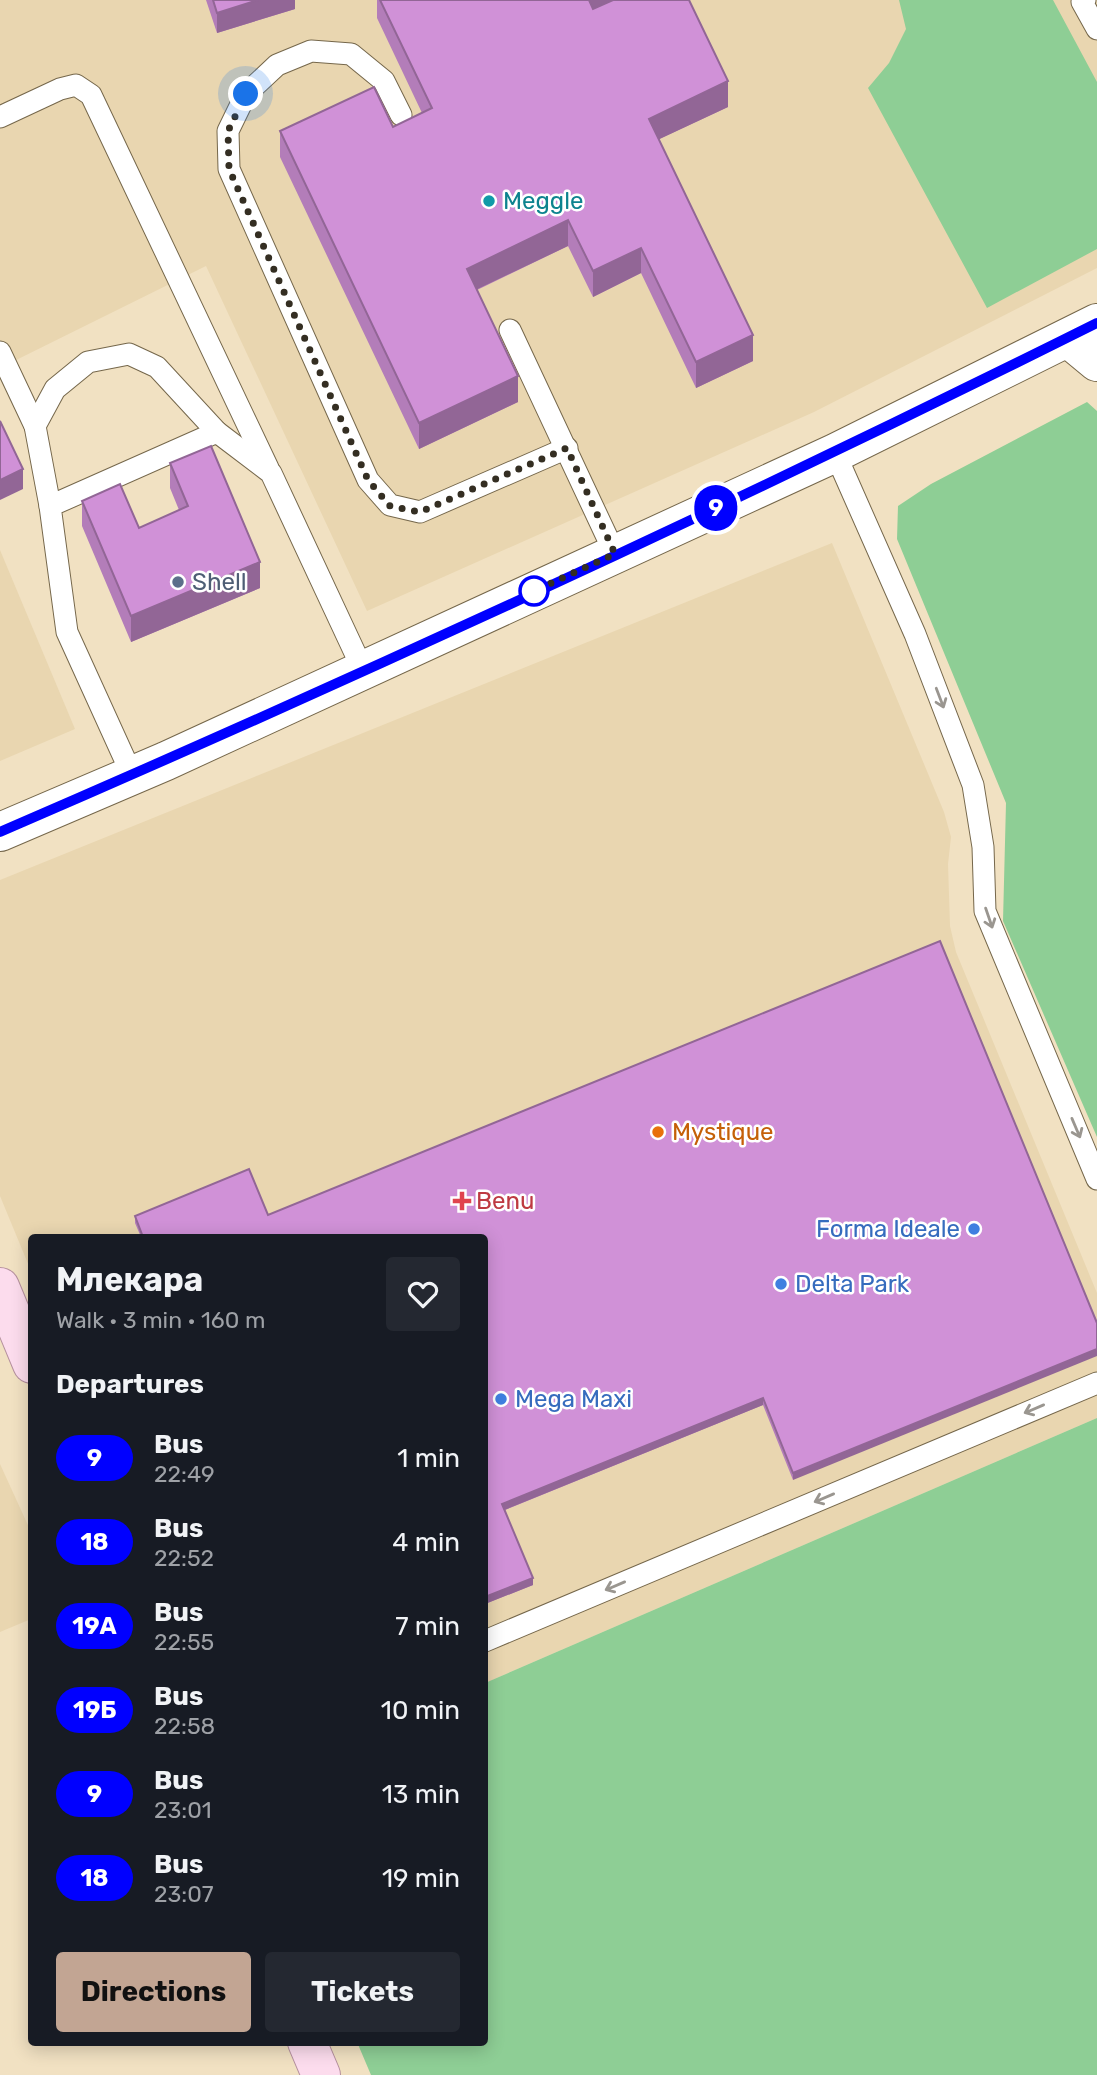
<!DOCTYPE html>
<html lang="en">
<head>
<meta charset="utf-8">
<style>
  :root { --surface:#171b24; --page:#242831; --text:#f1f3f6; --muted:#9ea1a6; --accent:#c2a593 }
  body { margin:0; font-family:Rubik,sans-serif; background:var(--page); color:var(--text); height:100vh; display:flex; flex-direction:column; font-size:26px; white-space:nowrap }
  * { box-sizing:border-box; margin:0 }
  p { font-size:23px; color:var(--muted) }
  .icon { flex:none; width:38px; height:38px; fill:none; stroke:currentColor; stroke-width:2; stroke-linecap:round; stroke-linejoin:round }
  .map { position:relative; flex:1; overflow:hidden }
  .panel { position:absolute; left:28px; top:1234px; width:460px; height:812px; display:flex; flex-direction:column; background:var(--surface); border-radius:7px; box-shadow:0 4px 18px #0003 }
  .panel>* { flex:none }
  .badge { padding:0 14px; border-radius:23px; font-size:24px; line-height:46px }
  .you { position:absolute; width:35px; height:35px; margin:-18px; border:5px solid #fff; border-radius:50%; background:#1a73e8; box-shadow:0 0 0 10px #1a73e833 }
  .map>.badge { position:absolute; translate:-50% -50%; box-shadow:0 0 0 4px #fff }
  h2 { padding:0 28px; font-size:26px; line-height:63px }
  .round { display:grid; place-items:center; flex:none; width:74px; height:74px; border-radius:7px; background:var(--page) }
  .summary { display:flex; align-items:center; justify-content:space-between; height:119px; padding:0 28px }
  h1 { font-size:33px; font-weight:700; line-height:52px }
  .action { display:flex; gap:14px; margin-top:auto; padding:14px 28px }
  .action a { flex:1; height:80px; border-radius:7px; background:var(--accent); color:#111; font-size:28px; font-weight:700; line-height:80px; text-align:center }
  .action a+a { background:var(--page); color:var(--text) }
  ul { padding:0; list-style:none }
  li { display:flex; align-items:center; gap:21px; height:84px; padding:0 28px }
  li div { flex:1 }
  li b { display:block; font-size:26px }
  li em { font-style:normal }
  li .badge { min-width:77px; font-weight:700; text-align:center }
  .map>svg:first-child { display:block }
</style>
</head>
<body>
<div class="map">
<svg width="1097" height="2075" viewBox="0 0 1097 2075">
  <rect width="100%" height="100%" fill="#f1e1c2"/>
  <g fill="#e9d6b0">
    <path d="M0 0H1097V268L814 412 367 611 206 266 0 368Z"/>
    <path d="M832 543 944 812 951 837 948 864 950 926 956 952 1097 1293V1418L485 1683V1237H32L31 1271 0 1196V880Z"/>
    <path d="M0 550 75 729 0 761Z"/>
    <path d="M0 1464 32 1534 31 1619 0 1632Z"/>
  </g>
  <g fill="#8ece95">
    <path d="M899 0H1053L1097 82V249L987 308 868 88 889 63 906 29Z"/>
    <path d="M1087 402 1097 411V1137L1003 921 1006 803 897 539 898 506 931 484Z"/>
    <path d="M1097 1418V2075H371L357 2042H485V1683Z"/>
  </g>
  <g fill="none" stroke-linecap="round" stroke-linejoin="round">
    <defs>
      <g id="service">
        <path d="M1085 0 1082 2 1097 29"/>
        <path d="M401 115 384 81 351 54 311 51 277 65 246 94 228 131 229 169 368 480 390 505 420 512 567 448"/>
        <path d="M0 117 60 89 76 85 91 95 268 468"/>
        <path d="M510 330 615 554"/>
        <path d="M0 352 35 426"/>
        <path d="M835 453 915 634 973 785 983 847 985 911 1097 1179"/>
        <path d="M50 506 35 426 55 389 88 362 129 354 157 367 217 432"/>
        <path d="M132 775 67 632 50 506 217 432 271 473 363 670"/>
        <path d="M485 1641 1097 1383"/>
      </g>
      <path id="minor" d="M1068 338 1097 362"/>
      <path id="tertiary" d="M0 832 166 761 835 453 1097 323"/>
      <g id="primary">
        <path d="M0 1287 32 1364"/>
        <path d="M307 2042 321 2075"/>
      </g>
    </defs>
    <use href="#service" stroke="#75674b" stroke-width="23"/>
    <use href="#minor" stroke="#75674b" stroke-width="40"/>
    <use href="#tertiary" stroke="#75674b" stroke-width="40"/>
    <use href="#primary" stroke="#b5909e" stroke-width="40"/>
    <use href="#service" stroke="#fff" stroke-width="21"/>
    <use href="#minor" stroke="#fff" stroke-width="38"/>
    <use href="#tertiary" stroke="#fff" stroke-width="38"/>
    <use href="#primary" stroke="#fcdced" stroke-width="38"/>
  </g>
  <g fill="#b37db9">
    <path d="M206 0H295V9L217 33Z"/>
    <path d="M377 0H689L728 107 659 139 753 361 696 388 641 273 593 297 568 246 477 290 518 402 419 449 280 157V131L393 127 422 113 377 18Z"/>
    <path d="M170 463 260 588 131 642 82 526V501L139 528 179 510 170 488Z"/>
    <path d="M940 941 793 1480 763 1405 505 1510 533 1585 485 1604V1237H141L135 1223V1216L268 1215Z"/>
  </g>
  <g fill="#926696">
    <path d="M258 0H295V9L217 33V13Z"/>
    <path d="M587 0H632L587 21Z"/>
    <path d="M728 81V107L649 144V119Z"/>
    <path d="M568 220V246L467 294V269Z"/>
    <path d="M641 248V273L593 297V271Z"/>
    <path d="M753 335V361L696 388V362Z"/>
    <path d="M518 376V402L419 449V423Z"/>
    <path d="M23 469V489L0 500V480Z"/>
    <path d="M260 562V588L131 642V616Z"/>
    <path d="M1097 1349V1356L793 1480V1473Z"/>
    <path d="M763 1398V1405L502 1511V1504Z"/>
    <path d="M533 1578V1585L485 1604V1597Z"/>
  </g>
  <g fill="#d091d7" stroke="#926696" stroke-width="2">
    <path d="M213 0H258L217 13Z"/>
    <path d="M380 0H589L593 9 613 0H689L728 81 649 119 753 335 696 362 641 248 593 271 568 220 467 269 518 376 419 423 280 131 374 87 393 127 432 108Z"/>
    <path d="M0 421 23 469 0 480Z"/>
    <path d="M211 446 260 562 131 616 82 501 120 484 139 528 188 506 170 463Z"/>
    <path d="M940 941 1097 1323V1349L793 1473 763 1398 502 1504 533 1578 485 1597V1237H143L135 1216 249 1169 268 1215Z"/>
  </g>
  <defs><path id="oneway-shaft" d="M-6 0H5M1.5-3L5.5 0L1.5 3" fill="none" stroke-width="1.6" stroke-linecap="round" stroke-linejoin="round" transform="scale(1.75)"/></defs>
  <g stroke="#9a9690">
    <use href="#oneway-shaft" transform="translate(940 698) rotate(69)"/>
    <use href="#oneway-shaft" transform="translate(989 918) rotate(71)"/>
    <use href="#oneway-shaft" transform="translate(1076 1128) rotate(67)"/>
    <use href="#oneway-shaft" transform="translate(1034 1409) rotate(157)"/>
    <use href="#oneway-shaft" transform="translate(824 1498) rotate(157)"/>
    <use href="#oneway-shaft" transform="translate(615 1586) rotate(157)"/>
  </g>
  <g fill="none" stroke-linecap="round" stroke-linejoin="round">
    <defs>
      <path id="line" d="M0 832C370 672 736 503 1097 323"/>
    </defs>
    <use href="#line" stroke="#fff" stroke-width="16"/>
    <use href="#line" stroke="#00f" stroke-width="10"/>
    <path stroke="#342e22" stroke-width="7" stroke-dasharray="0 12.6" d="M246 94 228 131 229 169 368 480 390 506 420 512 567 448 615 554 534 591"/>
  </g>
  <circle fill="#0f9aa8" stroke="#fff" stroke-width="2.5" cx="489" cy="201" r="7"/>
  <circle fill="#5c6f8a" stroke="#fff" stroke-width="2.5" cx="178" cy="582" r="7"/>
  <circle fill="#fff" stroke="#00f" stroke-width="3.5" cx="534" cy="591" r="14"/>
  <circle fill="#e8710a" stroke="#fff" stroke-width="2.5" cx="658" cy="1132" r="7"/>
  <path fill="#e0444e" stroke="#fff" stroke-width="2.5" d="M458.5 1190.5h7v7h7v7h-7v7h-7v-7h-7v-7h7z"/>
  <g fill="#3f7fe0" stroke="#fff" stroke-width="2.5">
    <circle cx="974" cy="1229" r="7"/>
    <circle cx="781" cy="1284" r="7"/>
    <circle cx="501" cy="1399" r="7"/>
  </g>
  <g text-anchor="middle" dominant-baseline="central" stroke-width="5" stroke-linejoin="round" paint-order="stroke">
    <g font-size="24" fill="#0d838f" stroke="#fff" text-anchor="start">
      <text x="503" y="201">Meggle</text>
    </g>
    <g font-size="24" fill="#4e5e75" stroke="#fff" text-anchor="start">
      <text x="192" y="582">Shell</text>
    </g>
    <g font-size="24" fill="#c56008" stroke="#fff" text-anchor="start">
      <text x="672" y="1132">Mystique</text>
    </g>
    <g font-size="24" fill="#be3a42" stroke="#fff" text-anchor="start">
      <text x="476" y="1201">Benu</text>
    </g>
    <g font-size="24" fill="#366cbe" stroke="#fff" text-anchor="start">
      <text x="960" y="1229" text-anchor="end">Forma Ideale</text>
      <text x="795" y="1284">Delta Park</text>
      <text x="515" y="1399">Mega Maxi</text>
    </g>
  </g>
</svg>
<div class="you" style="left:246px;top:94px"></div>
<b class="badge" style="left:716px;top:508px;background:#00f;color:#fff">9</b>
<section class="panel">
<div class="summary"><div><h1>Млекара</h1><p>Walk · 3 min · 160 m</p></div><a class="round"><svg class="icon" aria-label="heart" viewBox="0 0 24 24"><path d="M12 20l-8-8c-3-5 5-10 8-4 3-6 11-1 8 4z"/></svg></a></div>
<h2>Departures</h2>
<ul>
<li><span class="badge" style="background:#00f;color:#fff">9</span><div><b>Bus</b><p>22:49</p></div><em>1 min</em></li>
<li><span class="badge" style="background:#00f;color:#fff">18</span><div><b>Bus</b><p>22:52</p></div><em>4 min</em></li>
<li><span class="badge" style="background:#00f;color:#fff">19А</span><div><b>Bus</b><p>22:55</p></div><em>7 min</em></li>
<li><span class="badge" style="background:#00f;color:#fff">19Б</span><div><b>Bus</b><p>22:58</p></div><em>10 min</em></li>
<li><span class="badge" style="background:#00f;color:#fff">9</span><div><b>Bus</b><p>23:01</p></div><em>13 min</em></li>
<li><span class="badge" style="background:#00f;color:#fff">18</span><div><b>Bus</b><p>23:07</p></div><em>19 min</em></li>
</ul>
<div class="action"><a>Directions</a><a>Tickets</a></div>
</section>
</div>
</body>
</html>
